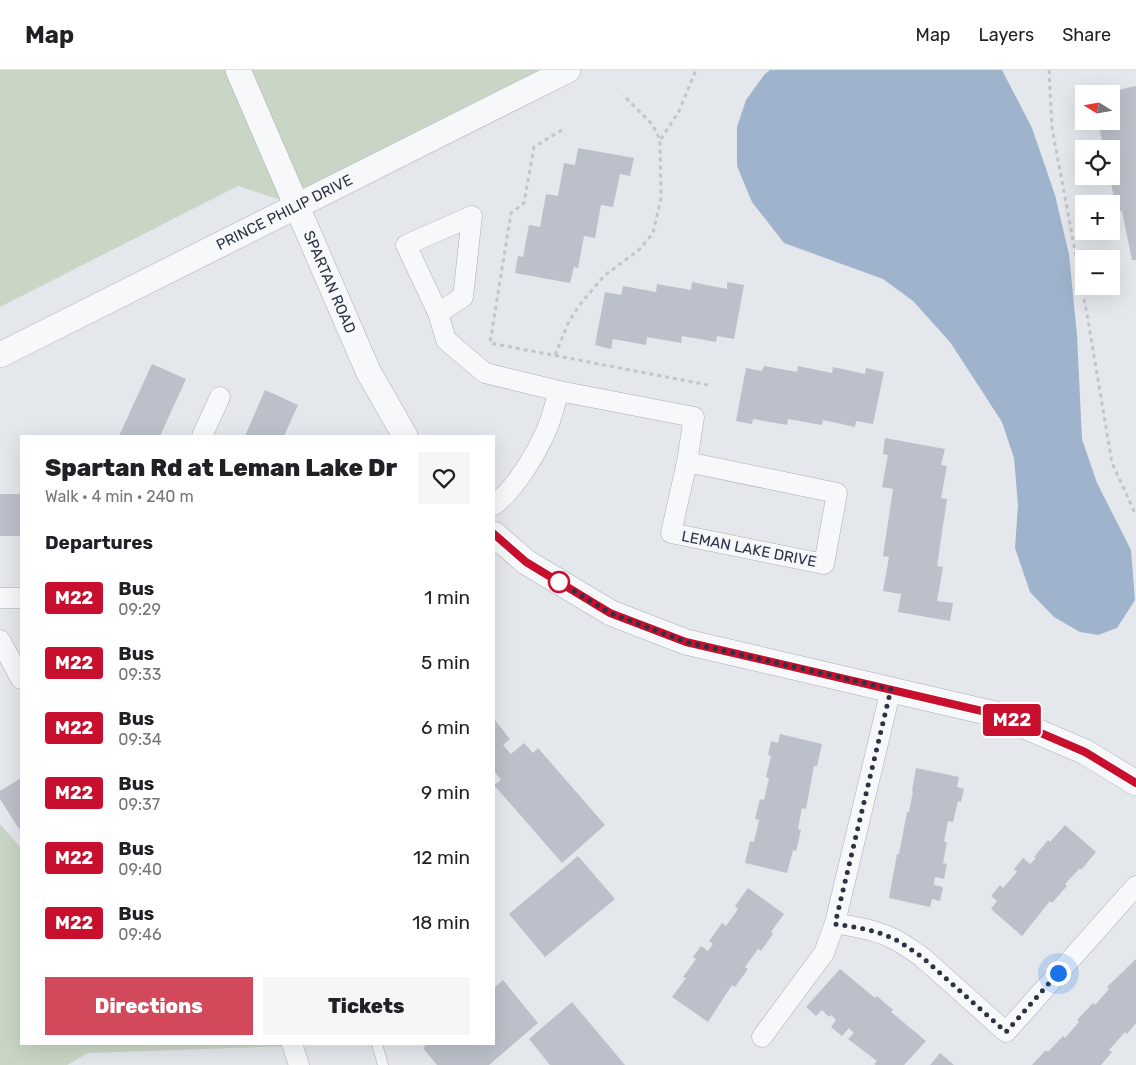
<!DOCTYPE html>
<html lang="en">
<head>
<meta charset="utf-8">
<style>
  :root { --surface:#fff; --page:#f6f6f6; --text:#202124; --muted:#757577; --line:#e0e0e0; --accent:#d1495b }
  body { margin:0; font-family:Rubik,sans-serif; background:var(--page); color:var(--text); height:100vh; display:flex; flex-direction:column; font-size:19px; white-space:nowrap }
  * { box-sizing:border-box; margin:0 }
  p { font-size:16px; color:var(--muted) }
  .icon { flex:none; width:28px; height:28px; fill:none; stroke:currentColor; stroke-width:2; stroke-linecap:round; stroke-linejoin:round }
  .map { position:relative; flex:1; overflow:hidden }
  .side { position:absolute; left:20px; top:365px; width:475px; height:610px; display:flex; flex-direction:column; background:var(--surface); border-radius:0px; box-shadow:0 5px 20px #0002 }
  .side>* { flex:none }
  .badge { padding:0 10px; border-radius:4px; font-size:18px; line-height:32px }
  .needle { width:32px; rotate:281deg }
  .fabs { position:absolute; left:1075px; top:15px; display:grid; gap:10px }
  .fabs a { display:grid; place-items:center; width:45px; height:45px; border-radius:0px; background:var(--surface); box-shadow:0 5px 20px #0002; font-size:25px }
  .you { position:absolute; width:25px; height:25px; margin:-12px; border:4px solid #fff; border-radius:50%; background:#1a73e8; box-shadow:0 0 0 8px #1a73e833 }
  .map>.badge { position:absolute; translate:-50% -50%; box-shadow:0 0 0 2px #fff }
  h2 { padding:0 25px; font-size:19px; line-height:45px }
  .round { display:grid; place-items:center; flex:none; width:52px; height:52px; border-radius:0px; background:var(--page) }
  .head { display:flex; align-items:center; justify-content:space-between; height:85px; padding:0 25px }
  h1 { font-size:24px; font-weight:800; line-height:38px }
  .cta { display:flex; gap:10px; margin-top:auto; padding:10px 25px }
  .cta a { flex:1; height:58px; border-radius:0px; background:var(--accent); color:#fff; font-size:20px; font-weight:800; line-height:58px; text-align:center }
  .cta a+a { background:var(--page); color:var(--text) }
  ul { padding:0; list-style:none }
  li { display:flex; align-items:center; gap:15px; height:65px; padding:0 25px }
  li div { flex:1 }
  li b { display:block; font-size:19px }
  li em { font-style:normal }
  li .badge { min-width:55px; font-weight:700; text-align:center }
  header { display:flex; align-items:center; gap:30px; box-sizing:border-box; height:70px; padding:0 25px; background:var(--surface); border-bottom:1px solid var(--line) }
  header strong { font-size:24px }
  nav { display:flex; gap:28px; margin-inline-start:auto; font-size:18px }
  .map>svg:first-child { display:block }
</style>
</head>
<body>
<header>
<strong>Map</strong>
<nav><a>Map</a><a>Layers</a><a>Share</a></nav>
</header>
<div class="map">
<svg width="1136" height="995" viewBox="0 0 1136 995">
  <rect width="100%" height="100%" fill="#e4e7ec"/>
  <g fill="#c9d6c5">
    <path d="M0 0H568L297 135 238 116 0 237Z"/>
    <path d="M0 754 21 778V974H292L293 976 88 983 67 995H0Z"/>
  </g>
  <path fill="#9fb4cc" d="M770 0H1002L1032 58 1055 125 1069 184 1077 265 1082 369 1097 413 1131 480 1135 530 1117 558 1098 565 1080 562 1054 547 1030 522 1015 478 1018 435 1014 388 1002 352 950 272 913 231 883 209 784 173 752 132 737 96V57L746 30 765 4Z"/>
  <g fill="#bbc0ca">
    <path d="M1136 16V190H1132L1122 141 1117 142 1110 108H1114L1111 97V79H1107V76H1103L1098 51H1111V24L1105 23Z"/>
    <path d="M578 78 634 88 630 106 620 104 613 137 601 135 595 168 584 166 578 198 574 197 570 213 515 203 518 186 523 187 529 155 540 157 546 124 558 126 564 93 575 95Z"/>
    <path d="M692 212 727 219V212L744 215 734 269 717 266 716 272 682 266 681 273 647 267 646 275 613 269 611 279 595 275 605 222 621 225 623 216 656 222 657 214 691 220Z"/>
    <path d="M152 294 186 309 160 366H119Z"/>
    <path d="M764 296 797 302 798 296 832 303 833 297 865 304 866 298 884 302 873 354 856 351 855 357 823 350 822 355 788 349 787 355 753 349 752 354 736 351 746 298 762 301Z"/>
    <path d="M265 320 298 335 284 366H245Z"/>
    <path d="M885 368 945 379 941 395 947 396 941 428 947 429 937 496 943 497 937 531 953 533 950 551 898 542 901 524 883 521 889 487 883 486 893 419 882 417 888 385 883 384Z"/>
    <rect x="0" y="424" width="21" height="42"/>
    <path d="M494 649 510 669 503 675 511 684 524 673 533 683 538 678 605 755 562 793 494 715 501 710 494 701Z"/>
    <path d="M780 664 822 674 817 696H814L806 739 802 738 798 759 801 760 796 781 793 780 787 803 745 793 750 771 754 772 759 750 755 749 760 729 764 730 769 708 766 707 771 686 768 685 771 671 778 673Z"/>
    <path d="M916 698 959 707 957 717 964 719 961 732 958 731 953 752 948 751 944 772H947L943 793 947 794 944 809 935 807 934 815 943 817 940 831 932 829 930 837 889 828 897 784H899L907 742H909L913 721H912Z"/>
    <path d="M21 708V757L19 759 0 729V721Z"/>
    <path d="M1065 755 1096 782 1081 800 1080 798 1065 814 1067 816 1052 833 1050 831 1022 866 991 839 997 831 991 826 1000 815 1003 818 1017 802 1014 799 1023 788 1030 794 1036 788 1034 787 1048 770 1050 772Z"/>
    <path d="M578 786 615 829 545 887 509 844Z"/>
    <path d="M748 818 784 844 771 862 773 864 761 881 758 879 745 897 748 899 735 917 732 915 708 952 672 927 686 908 683 907 696 889 693 887 701 876 708 881 713 874 709 871 722 853 726 856 738 839 735 836Z"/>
    <path d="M1136 889V953L1127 964 1125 962 1109 980 1112 982 1101 995H1032L1046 980 1048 982 1063 966 1065 968 1079 952 1077 950 1093 933 1095 935 1109 919 1107 917Z"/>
    <path d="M840 899 875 928 877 926 893 940 891 942 926 971 904 995H876L874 994 877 991 848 969 854 963 849 958 842 966 831 957 836 950 831 945 829 947 822 940 816 946 806 937Z"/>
    <path d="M503 910 538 953 489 995H437L423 978 427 974H494V918Z"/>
    <path d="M572 932 625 995H550L529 969Z"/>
    <path d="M940 983 954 995H930Z"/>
  </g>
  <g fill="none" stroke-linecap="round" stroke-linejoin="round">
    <defs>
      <path id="service" d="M377 974 383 995"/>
      <g id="minor">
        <path d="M438 243 406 175 472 146 463 227 438 243 446 270 485 303 559 321 694 347 687 392 837 423 824 494 671 463 687 392"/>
        <path d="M202 366 220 327"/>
        <path d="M494 435C516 418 536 384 547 359 552 347 555 334 559 321"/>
        <path d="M0 528H21"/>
        <path d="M0 570 21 609"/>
        <path d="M835 853C855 857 878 860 896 870 905 875 913 881 922 887L1006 962 1136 816"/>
        <path d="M762 967 824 883 835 853 891 619"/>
        <path d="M292 974 299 995"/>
      </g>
      <g id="tertiary">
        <path id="s1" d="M238 0 368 301 405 366"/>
        <path id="s2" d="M0 285 568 0"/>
        <path d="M494 464 526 492 611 543 686 572 999 645 1085 682 1136 713"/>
      </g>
    </defs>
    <use href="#service" stroke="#a9aeb7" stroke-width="11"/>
    <use href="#minor" stroke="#a9aeb7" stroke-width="21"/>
    <use href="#tertiary" stroke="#a9aeb7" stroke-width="26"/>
    <g stroke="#c2c5cb" stroke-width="3" stroke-dasharray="4 4" stroke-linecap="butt">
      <path d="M1049 0 1052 58 1088 250 1112 393 1136 445"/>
      <path d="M562 60 534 77 524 133 511 143 490 273 708 315"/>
      <path d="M661 69 679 41 696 0"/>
      <path d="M555 285 569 251 581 233 605 205 639 180 653 163 661 128 660 70 652 54 623 25"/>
    </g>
    <use href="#service" stroke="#f7f8fa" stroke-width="10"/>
    <use href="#minor" stroke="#f7f8fa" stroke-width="20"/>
    <use href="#tertiary" stroke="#f7f8fa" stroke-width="25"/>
  </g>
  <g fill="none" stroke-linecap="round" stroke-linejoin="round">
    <defs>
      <path id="line" d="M494 464 526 492 610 543 686 572 999 645 1085 682 1136 713"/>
    </defs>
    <use href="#line" stroke="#fff" stroke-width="11"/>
    <use href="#line" stroke="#c8102e" stroke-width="8"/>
    <path stroke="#2b3445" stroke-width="5" stroke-dasharray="0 9" d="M559 512 610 543 686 572 891 619 835 854C855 857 877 860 896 870 905 875 913 881 922 887L1006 962 1058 903"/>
  </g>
  <circle fill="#fff" stroke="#c8102e" stroke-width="2.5" cx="559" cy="512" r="10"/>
  <g text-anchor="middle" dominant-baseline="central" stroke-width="4.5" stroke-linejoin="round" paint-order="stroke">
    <g font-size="15" fill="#2b3445" stroke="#f4f6f9">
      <text stroke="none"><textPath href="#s2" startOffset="318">PRINCE PHILIP DRIVE</textPath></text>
      <text stroke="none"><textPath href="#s1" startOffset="231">SPARTAN ROAD</textPath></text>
      <text transform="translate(749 479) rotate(11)">LEMAN LAKE DRIVE</text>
    </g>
  </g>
</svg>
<div class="fabs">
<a><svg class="needle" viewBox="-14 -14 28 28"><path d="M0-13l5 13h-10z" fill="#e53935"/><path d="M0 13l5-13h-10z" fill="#757577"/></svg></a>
<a><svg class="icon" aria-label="locate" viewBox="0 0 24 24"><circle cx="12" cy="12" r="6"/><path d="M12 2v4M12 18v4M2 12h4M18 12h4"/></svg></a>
<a>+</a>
<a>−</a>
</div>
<div class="you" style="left:1058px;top:903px"></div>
<b class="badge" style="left:1012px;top:650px;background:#c8102e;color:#fff">M22</b>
<section class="side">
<div class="head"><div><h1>Spartan Rd at Leman Lake Dr</h1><p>Walk · 4 min · 240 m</p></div><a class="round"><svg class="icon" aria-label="heart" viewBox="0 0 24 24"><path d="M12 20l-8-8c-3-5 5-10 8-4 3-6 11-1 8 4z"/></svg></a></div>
<h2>Departures</h2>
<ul>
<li><span class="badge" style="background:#c8102e;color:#fff">M22</span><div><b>Bus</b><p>09:29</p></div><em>1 min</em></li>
<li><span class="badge" style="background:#c8102e;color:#fff">M22</span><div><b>Bus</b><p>09:33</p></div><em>5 min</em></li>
<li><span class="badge" style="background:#c8102e;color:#fff">M22</span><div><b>Bus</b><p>09:34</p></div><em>6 min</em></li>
<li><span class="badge" style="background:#c8102e;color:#fff">M22</span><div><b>Bus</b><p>09:37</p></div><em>9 min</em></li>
<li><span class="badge" style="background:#c8102e;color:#fff">M22</span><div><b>Bus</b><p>09:40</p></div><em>12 min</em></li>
<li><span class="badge" style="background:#c8102e;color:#fff">M22</span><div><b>Bus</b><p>09:46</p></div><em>18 min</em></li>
</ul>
<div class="cta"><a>Directions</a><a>Tickets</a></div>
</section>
</div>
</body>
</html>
